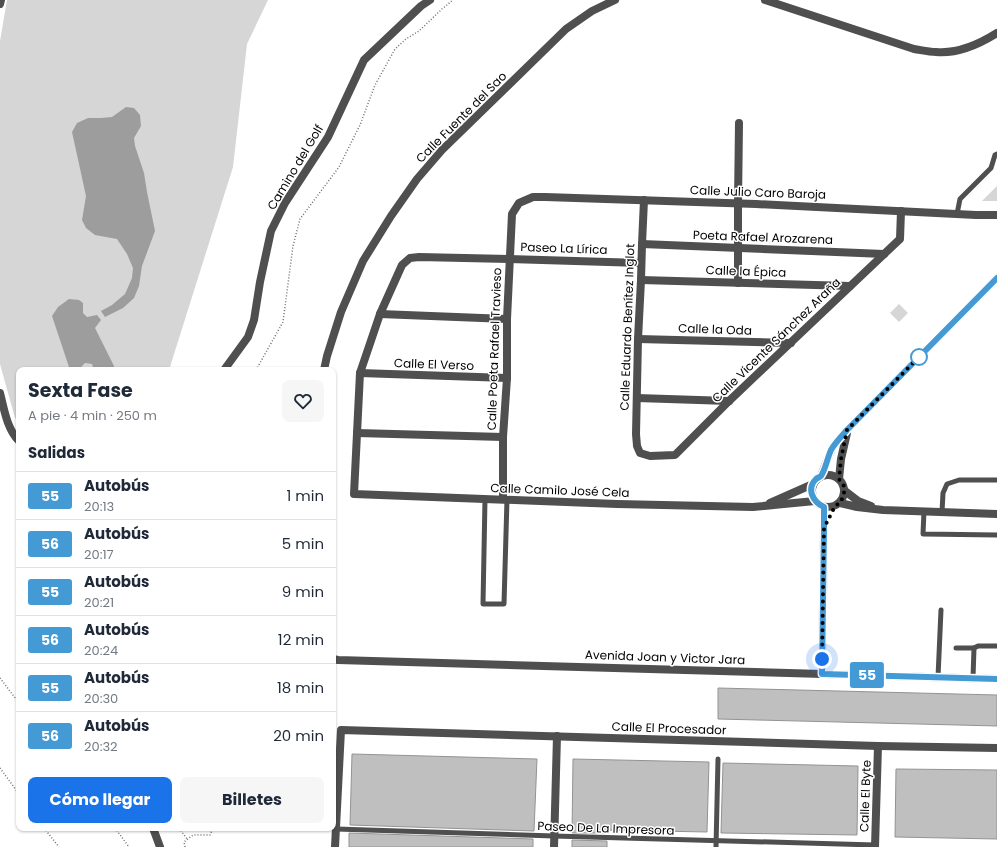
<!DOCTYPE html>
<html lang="es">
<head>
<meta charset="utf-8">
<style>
  :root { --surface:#fff; --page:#f6f6f7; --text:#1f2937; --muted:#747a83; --line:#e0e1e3; --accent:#1a73e8 }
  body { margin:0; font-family:Poppins,sans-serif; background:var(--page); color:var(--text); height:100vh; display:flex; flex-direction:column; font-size:15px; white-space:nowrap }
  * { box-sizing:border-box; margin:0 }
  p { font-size:13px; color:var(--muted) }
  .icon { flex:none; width:22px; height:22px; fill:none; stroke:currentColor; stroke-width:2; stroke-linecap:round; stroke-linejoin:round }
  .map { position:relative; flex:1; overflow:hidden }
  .sheet { position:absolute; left:16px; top:367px; width:320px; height:464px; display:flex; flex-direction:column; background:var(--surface); border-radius:8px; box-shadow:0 1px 3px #0004 }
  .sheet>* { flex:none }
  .badge { padding:0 8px; border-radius:3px; font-size:14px; line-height:26px }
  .you { position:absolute; width:20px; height:20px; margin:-10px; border:3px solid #fff; border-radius:50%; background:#1a73e8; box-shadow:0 0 0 6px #1a73e833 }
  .map>.badge { position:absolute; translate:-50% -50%; box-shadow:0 0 0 2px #fff }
  h2 { padding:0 12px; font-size:15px; line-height:36px }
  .round { display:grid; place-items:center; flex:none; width:42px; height:42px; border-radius:8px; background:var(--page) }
  .headline { display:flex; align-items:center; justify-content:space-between; height:68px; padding:0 12px }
  h1 { font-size:19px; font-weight:700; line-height:30px }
  .primary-button { display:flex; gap:8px; margin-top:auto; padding:8px 12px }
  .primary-button a { flex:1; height:46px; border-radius:8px; background:var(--accent); color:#fff; font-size:16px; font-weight:700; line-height:46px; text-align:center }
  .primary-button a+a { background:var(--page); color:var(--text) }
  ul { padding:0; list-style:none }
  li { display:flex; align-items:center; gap:12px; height:48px; padding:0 12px; border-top:1px solid var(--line) }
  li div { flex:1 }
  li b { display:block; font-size:15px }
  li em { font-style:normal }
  li .badge { min-width:44px; font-weight:700; text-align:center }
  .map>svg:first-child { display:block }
</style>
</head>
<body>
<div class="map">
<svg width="997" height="847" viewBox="0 0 997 847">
  <rect width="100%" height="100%" fill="#fff"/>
  <g fill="#d6d6d6">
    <path d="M7 0H268L247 44 233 167 169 370H19V422L15 418 0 364V41Z"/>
    <path d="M997 186V201H982Z"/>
    <path d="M899 304 908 313 899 322 890 313Z"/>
  </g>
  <g fill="#9d9d9d">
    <path d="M126 107 134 108 140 115 141 126 134 138 135 146 144 173 147 192 155 231 142 266 139 286 134 298 123 308 105 317 101 311 112 305 125 294 132 278 133 268 127 254 117 239 95 235 86 228 82 220 86 196 72 132 77 123 88 118H101L112 117Z"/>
    <path d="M69 299 79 300 83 303V313L87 317 97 315 101 320 95 328 114 366V370H94L92 364 85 363 80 368 81 370H70L52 316 58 307Z"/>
  </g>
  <g fill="#bfbfbf" stroke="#939393">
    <path d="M718 688 997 695V726L718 719Z"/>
    <path d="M352 754 537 759 534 831H533L350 825Z"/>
    <path d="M573 759 709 762 707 832 607 830V833H572Z"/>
    <path d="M723 763 858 766 857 835 721 833Z"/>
    <path d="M896 769 997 770V839L895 837Z"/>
    <path d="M349 833 533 839V847H349Z"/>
    <path d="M572 840 607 841V847H572Z"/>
  </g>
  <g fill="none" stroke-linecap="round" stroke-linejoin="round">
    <g stroke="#717171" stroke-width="1.5" stroke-dasharray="1 2" stroke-linecap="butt">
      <path d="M256 370 283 322 293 246 300 219 339 167 360 125 375 85 395 49 406 39 419 31 442 9 453 0"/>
      <path d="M0 678 19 703"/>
      <path d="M0 768 19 794"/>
      <path d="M44 828 59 847"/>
      <path d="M115 828 129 847"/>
      <path d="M179 828 187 839"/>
      <path d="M185 847 184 842 193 835H210L213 828"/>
    </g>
    <g stroke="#4f4f4f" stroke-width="5">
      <path d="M957 214 960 199 991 168 995 155 997 154"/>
      <path d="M485 499 483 604H504L507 499"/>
      <path d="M924 511 923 534 997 535"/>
      <path d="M942 512 943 493 947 484 959 480H997"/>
      <path d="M956 648H974L973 678"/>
      <path d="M974 648 978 646H997"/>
      <path d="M938 677 941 610"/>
      <path d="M336 829 554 836 875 845"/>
      <path d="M716 847 718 759"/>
    </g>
    <g stroke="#4f4f4f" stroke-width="8">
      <path d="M642 244 884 254"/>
      <path d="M509 259 641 263"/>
      <path d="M738 283V203"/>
    </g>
    <g stroke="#4f4f4f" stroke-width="8">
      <path d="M765 0 914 49C921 50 928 52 936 52 958 54 978 45 997 33"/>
      <path d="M0 4 1 0"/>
      <path d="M644 200 642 244 641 280 638 339 636 434 637 446 640 453 650 456 675 455 729 401 900 239 901 211"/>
      <path d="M738 203 739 123"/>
      <path d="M509 259 419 257 410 258 402 265 380 314 360 373 354 494 617 504 753 507 815 501"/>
      <path d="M641 280 850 286"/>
      <path d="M380 314 507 319"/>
      <path d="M638 339 791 343"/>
      <path d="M224 370 248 337 254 320 260 282 271 231 285 203 328 137 364 60 421 6 430 0"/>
      <path d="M324 370 327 356 341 312 363 261 391 216 417 179 442 150 566 29 592 11 615 0"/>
      <path d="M360 373 507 378"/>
      <path d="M0 393C4 409 7 429 19 441"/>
      <path d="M637 398 729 401"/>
      <path d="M357 433 503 437"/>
      <circle cx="828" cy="491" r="16"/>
      <path d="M821 476 832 448 847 430 997 278"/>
      <path d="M839 479 841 459 847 433"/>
      <path d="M845 491 858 501 871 506"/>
      <path d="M503 499V437L507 378V319L512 214 519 203 533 197H545L756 204 976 215H997"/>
      <path d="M770 503 813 484"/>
      <path d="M840 503 857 507 883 510 997 514"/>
      <path d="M333 659 338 660 997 679"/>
      <path d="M822 674 824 528V507"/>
      <path d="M153 828 160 847"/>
      <path d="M335 847 341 730 878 746 997 748"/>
      <path d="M554 847 557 736"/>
      <path d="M875 847 878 746"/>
    </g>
  </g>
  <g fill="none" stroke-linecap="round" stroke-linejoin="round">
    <defs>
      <path id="line" d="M997 278 847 430C842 436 835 443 831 450 828 456 825 471 821 476 820 477 817 478 816 479 806 489 813 502 824 507V528L822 674 997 679"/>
    </defs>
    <use href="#line" stroke="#fff" stroke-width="9"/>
    <use href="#line" stroke="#449ad5" stroke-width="6"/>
    <path stroke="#000" stroke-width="4" stroke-dasharray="0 7.2" d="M822 659 824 528 835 506 840 503 844 495V486L839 479 841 459 847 430 919 357"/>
  </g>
  <circle fill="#fff" stroke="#449ad5" stroke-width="2" cx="919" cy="357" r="8"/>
  <g text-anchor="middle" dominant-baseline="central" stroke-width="3" stroke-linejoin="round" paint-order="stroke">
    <g font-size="12" fill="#000" stroke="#fff">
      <text transform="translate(461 117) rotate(-45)">Calle Fuente del Sao</text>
      <text transform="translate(295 167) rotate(-59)">Camino del Golf</text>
      <text transform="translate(758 192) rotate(2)">Calle Julio Caro Baroja</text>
      <text transform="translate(763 237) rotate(2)">Poeta Rafael Arozarena</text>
      <text transform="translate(564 248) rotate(2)">Paseo La Lírica</text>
      <text transform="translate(746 271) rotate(2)">Calle la Épica</text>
      <text transform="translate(627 327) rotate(-88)">Calle Eduardo Benítez Inglot</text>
      <text transform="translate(715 329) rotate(2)">Calle la Oda</text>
      <text transform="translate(776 340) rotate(-44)">Calle Vicente Sánchez Araña</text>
      <text transform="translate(494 349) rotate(-88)">Calle Poeta Rafael Travieso</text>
      <text transform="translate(434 364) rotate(2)">Calle El Verso</text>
      <text transform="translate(560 490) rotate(2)">Calle Camilo José Cela</text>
      <text transform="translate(665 657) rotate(2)">Avenida Joan y Victor Jara</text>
      <text transform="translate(669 728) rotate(2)">Calle El Procesador</text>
      <text transform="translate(865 796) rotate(-88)">Calle El Byte</text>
      <text transform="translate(606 828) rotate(2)">Paseo De La Impresora</text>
    </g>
  </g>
</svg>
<div class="you" style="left:822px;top:659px"></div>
<b class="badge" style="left:867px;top:675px;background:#449ad5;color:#fff">55</b>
<section class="sheet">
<div class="headline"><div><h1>Sexta Fase</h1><p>A pie · 4 min · 250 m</p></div><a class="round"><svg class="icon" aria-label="heart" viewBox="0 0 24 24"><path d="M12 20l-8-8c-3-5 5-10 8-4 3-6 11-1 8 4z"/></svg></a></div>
<h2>Salidas</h2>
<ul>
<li><span class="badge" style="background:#449ad5;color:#fff">55</span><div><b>Autobús</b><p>20:13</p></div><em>1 min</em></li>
<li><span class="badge" style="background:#449ad5;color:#fff">56</span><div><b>Autobús</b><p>20:17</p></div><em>5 min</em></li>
<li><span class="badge" style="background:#449ad5;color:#fff">55</span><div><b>Autobús</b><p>20:21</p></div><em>9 min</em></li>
<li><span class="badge" style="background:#449ad5;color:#fff">56</span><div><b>Autobús</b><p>20:24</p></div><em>12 min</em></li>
<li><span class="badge" style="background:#449ad5;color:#fff">55</span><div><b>Autobús</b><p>20:30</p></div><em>18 min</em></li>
<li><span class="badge" style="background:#449ad5;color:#fff">56</span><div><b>Autobús</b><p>20:32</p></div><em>20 min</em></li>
</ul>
<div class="primary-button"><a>Cómo llegar</a><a>Billetes</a></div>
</section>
</div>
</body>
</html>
